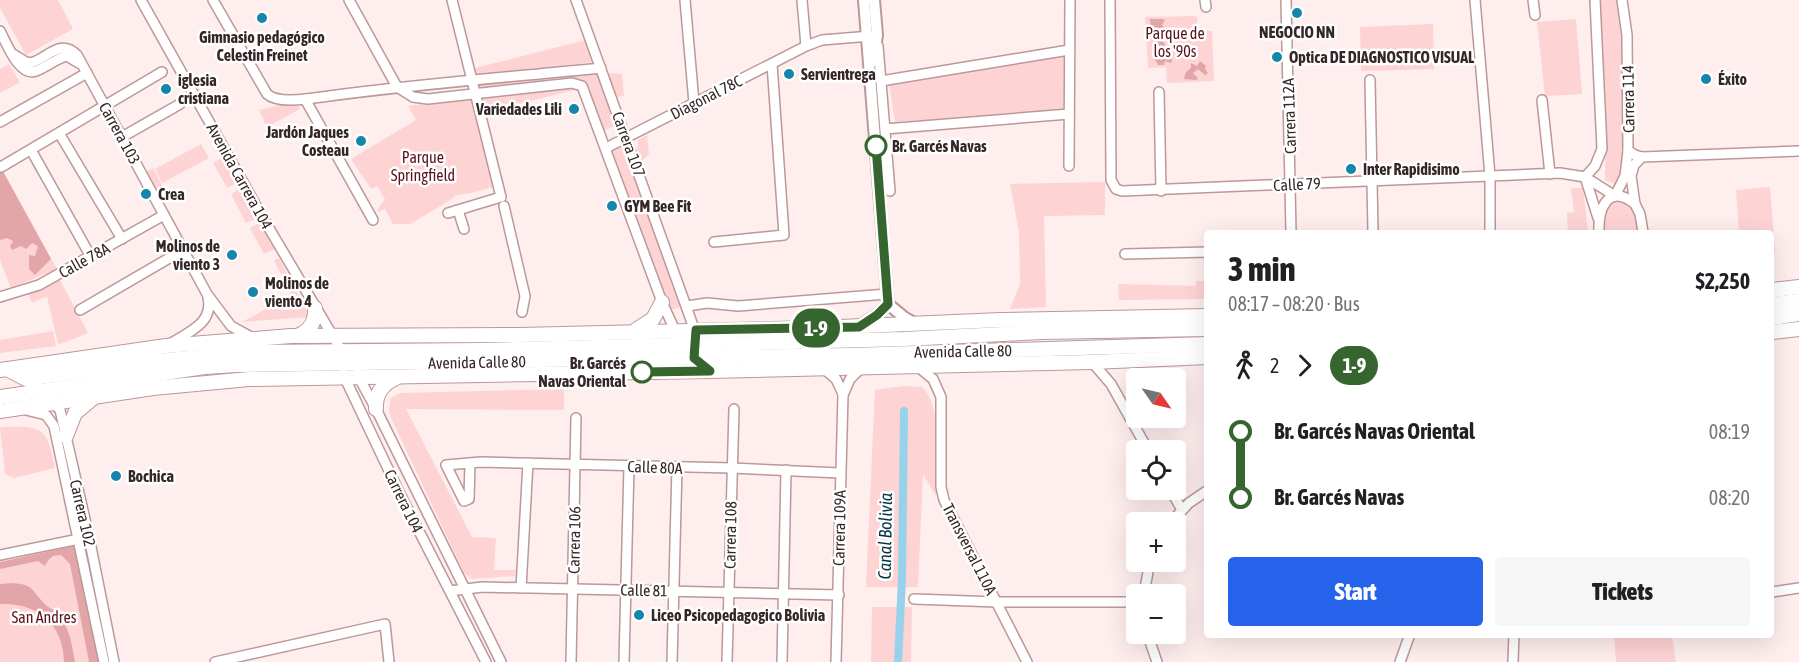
<!DOCTYPE html>
<html lang="en">
<head>
<meta charset="utf-8">
<style>
  :root { --surface:#fff; --page:#f6f6f6; --text:#202124; --muted:#757577; --accent:#2563eb }
  body { margin:0; font-family:"Asap Condensed",sans-serif; background:var(--page); color:var(--text); height:100vh; display:flex; flex-direction:column; font-size:22px; white-space:nowrap }
  * { box-sizing:border-box; margin:0 }
  p { font-size:20px; color:var(--muted) }
  .icon { flex:none; width:33px; height:33px; fill:none; stroke:currentColor; stroke-width:2; stroke-linecap:round; stroke-linejoin:round }
  .map { position:relative; flex:1; overflow:hidden }
  .sheet { position:absolute; left:1204px; top:230px; width:570px; height:408px; display:flex; flex-direction:column; background:var(--surface); border-radius:6px; box-shadow:0 6px 24px #0002 }
  .sheet>* { flex:none }
  .badge { padding:0 12px; border-radius:20px; font-size:21px; line-height:39px }
  .needle { width:39px; rotate:124deg }
  .controls { position:absolute; left:1126px; top:368px; display:grid; gap:12px }
  .controls a { display:grid; place-items:center; width:60px; height:60px; border-radius:6px; background:var(--surface); box-shadow:0 6px 24px #0002; font-size:30px }
  .map>.badge { position:absolute; translate:-50% -50%; box-shadow:0 0 0 3px #fff }
  .legs { display:flex; align-items:center; gap:9px; height:66px; padding:0 24px; font-size:20px }
  .legs p { margin-inline-start:auto }
  .overview { display:flex; align-items:center; justify-content:space-between; height:102px; padding:0 24px }
  h1 { font-size:33px; font-weight:800; line-height:45px }
  .primary-button { display:flex; gap:12px; margin-top:auto; padding:12px 24px }
  .primary-button a { flex:1; height:69px; border-radius:6px; background:var(--accent); color:#fff; font-size:24px; font-weight:800; line-height:69px; text-align:center }
  .primary-button a+a { background:var(--page); color:var(--text) }
  ul { padding:0 24px; list-style:none }
  li { display:flex; align-items:center; gap:21px; height:66px; font-size:22px }
  li i { display:grid; place-items:center; width:9px; height:100%; margin:0 8px; background:currentColor }
  li i::after { content:''; width:15px; height:15px; margin:-8px; border:4px solid; border-radius:50%; background:var(--surface) }
  li p { margin-inline-start:auto }
  li:first-child i { background:linear-gradient(#0000 50%,currentColor 0) }
  li:last-child i { background:linear-gradient(currentColor 50%,#0000 0) }
  .map>svg:first-child { display:block }
</style>
</head>
<body>
<div class="map">
<svg width="1799" height="662" viewBox="0 0 1799 662">
  <rect width="100%" height="100%" fill="#feeeee"/>
  <g fill="#fed3d4">
    <path d="M0 0H58L73 29 26 55 0 8Z"/>
    <path d="M1599 0H1617L1621 17 1624 141 1621 171 1615 184 1605 180 1606 117Z"/>
    <path d="M1197 16 1198 31H1212L1214 81 1167 83 1166 67 1148 68 1145 17Z"/>
    <path d="M1576 19 1582 94 1545 96 1537 22Z"/>
    <path d="M1433 24 1434 69 1361 71 1360 27Z"/>
    <path d="M586 40 593 62 477 76 475 68Z"/>
    <path d="M1060 55 1065 57 1067 62 1065 110 1060 112 895 122 889 82Z"/>
    <path d="M9 64 20 82 0 93V69Z"/>
    <path d="M598 71 617 125 603 131 582 79 479 90 477 84Z"/>
    <path d="M610 73 622 74 624 96 617 97 607 75Z"/>
    <path d="M574 86 575 90 484 112 481 98Z"/>
    <path d="M471 97 497 186 471 193 456 195 449 201 410 224H393L385 209 378 212 377 210 385 199 377 186 371 189 351 159 416 120 408 106Z"/>
    <path d="M297 101 300 109 267 127 259 110Z"/>
    <path d="M647 135 649 154 640 163 635 150 638 147V140Z"/>
    <path d="M201 144 209 158 162 183 155 169Z"/>
    <path d="M624 144 684 306 670 310 611 151Z"/>
    <path d="M224 157 238 182 227 188 213 163Z"/>
    <path d="M0 166 57 269 11 288 0 260Z"/>
    <path d="M153 168 163 187 156 190 146 172Z"/>
    <path d="M1105 182V215L1044 216 1046 307 1010 309 1020 284 1019 232 1010 184Z"/>
    <path d="M243 187 259 217 246 223 231 194Z"/>
    <path d="M1770 187 1775 252H1772V232H1739L1736 190Z"/>
    <path d="M1571 188H1583L1588 232H1568L1567 213 1574 212Z"/>
    <path d="M1616 202C1634 202 1637 218 1637 232H1604C1603 219 1604 209 1616 202Z"/>
    <path d="M263 221 278 248 264 254 250 228Z"/>
    <path d="M279 258 310 317 242 322 292 295 274 261Z"/>
    <path d="M60 280 88 333 58 345 47 296 32 303 28 295Z"/>
    <path d="M1196 281H1207V299L1119 300 1118 284 1196 286Z"/>
    <path d="M53 331 56 346 0 353V340Z"/>
    <path d="M903 386 922 387C944 408 936 466 936 496L923 474 918 587H866L875 390Z"/>
    <path d="M564 389V410L406 409 472 537 496 538 494 570H516L515 576 472 579 464 573 391 418 389 409 391 398 401 393Z"/>
    <path d="M0 427C41 426 47 425 55 468L14 478 5 474Z"/>
    <path d="M74 546 100 662H0V562Z"/>
    <path d="M872 607H912L911 662H871Z"/>
    <path d="M1614 635H1672L1676 662H1616Z"/>
  </g>
  <g fill="#e2a6a8">
    <path d="M1150 19H1163L1165 20 1162 25 1167 31 1160 39 1164 42 1165 48H1169L1172 53 1169 56 1172 60 1171 63 1165 61 1164 65H1158C1157 61 1153 60 1153 56 1152 50 1156 46 1154 40L1152 41Z"/>
    <path d="M1200 61 1206 66 1205 69 1208 73 1205 75 1198 69 1193 73 1198 78 1196 80 1184 79 1186 72 1191 68V63L1197 66Z"/>
    <path d="M0 166 51 259 35 275 29 269V255L35 256 38 246 32 243 26 249 21 246 12 250 10 246 13 241 7 238 0 240Z"/>
    <path d="M74 546 77 559 100 662H89L70 564 61 555C52 555 49 558 45 566L38 561 0 569V562Z"/>
    <path d="M13 583C33 585 30 588 43 602 47 607 53 609 57 614 70 627 72 645 75 662H64C63 623 38 603 0 604V584Z"/>
  </g>
  <g fill="none" stroke-linecap="round" stroke-linejoin="round">
    <path stroke="#97d1ec" stroke-width="8" d="M898 662 902 579 904 411"/>
    <defs>
      <g id="minor">
        <path d="M141 0 263 218 344 355"/>
        <path d="M213 0 267 94C279 105 313 98 329 96 419 84 510 77 601 68"/>
        <path d="M349 0 397 87 413 97 428 99 572 83 582 86 662 302 677 335"/>
        <path d="M576 0 696 334"/>
        <path d="M685 0 694 103"/>
        <path d="M802 0 806 46"/>
        <path d="M1110 0 1111 180 1116 189 1122 191 1560 173 1585 177 1615 196"/>
        <path d="M1205 0 1206 7"/>
        <path d="M1286 0 1291 232"/>
        <path d="M1475 0 1490 176V232"/>
        <path d="M1533 0 1535 15"/>
        <path d="M0 31C7 44 19 77 36 71 47 67 55 59 67 56L79 63"/>
        <path d="M878 46 890 191"/>
        <path d="M13 54 26 62 31 63C48 58 60 38 77 55L207 294 231 326 251 337"/>
        <path d="M1370 80 1373 232"/>
        <path d="M881 81 1069 50"/>
        <path d="M1159 92 1161 191"/>
        <path d="M305 99 373 220"/>
        <path d="M1542 100 1550 174"/>
        <path d="M0 122 87 73"/>
        <path d="M885 129 1069 114"/>
        <path d="M59 133 122 239"/>
        <path d="M122 137 180 104"/>
        <path d="M606 148 806 46 822 40 871 36"/>
        <path d="M31 150 91 257"/>
        <path d="M1628 151 1635 155 1642 157 1799 151"/>
        <path d="M1642 157 1634 165 1631 176 1635 204 1640 214 1643 232"/>
        <path d="M1069 166 1070 0"/>
        <path d="M1 167 162 72"/>
        <path d="M1585 177 1595 166 1602 149 1595 0"/>
        <path d="M1585 177 1598 218"/>
        <path d="M1615 196 1625 176 1628 151 1627 35 1622 0"/>
        <path d="M504 206 525 296 522 312"/>
        <path d="M458 210 464 229"/>
        <path d="M448 213 501 197 452 0"/>
        <path d="M1599 232C1598 209 1608 182 1635 204"/>
        <path d="M714 242 784 235 772 64"/>
        <path d="M1125 254 1208 252"/>
        <path d="M0 297 39 285 164 215"/>
        <path d="M687 306 707 303 738 306 887 294"/>
        <path d="M80 310 183 250"/>
        <path d="M170 344C189 332 214 323 208 297"/>
        <path d="M1092 362 1111 384 1148 450"/>
        <path d="M917 366 933 379 941 397V487L944 500 1027 662"/>
        <path d="M823 368 836 379 843 394"/>
        <path d="M343 374 401 496 486 662"/>
        <path d="M357 374 376 409 501 662"/>
        <path d="M26 379 42 391 60 410 89 537 114 662"/>
        <path d="M26 410 46 415 54 426 104 662"/>
        <path d="M470 463 469 499 464 501 446 465 481 462 732 468 840 473"/>
        <path d="M1170 489 1182 510"/>
        <path d="M1171 522 1189 503 1208 490"/>
        <path d="M0 555 84 538"/>
        <path d="M521 588 528 463"/>
        <path d="M450 591 482 587 839 595"/>
        <path d="M1772 592 1799 588"/>
        <path d="M1144 594 1150 561"/>
        <path d="M914 599 997 602H1137"/>
        <path d="M1147 633 1157 662"/>
        <path d="M215 662 385 624 389 662"/>
        <path d="M571 662 576 418"/>
        <path d="M624 662 629 466"/>
        <path d="M672 662 677 467"/>
        <path d="M727 662 734 409"/>
        <path d="M782 662 786 470"/>
        <path d="M836 662 843 395 850 379 861 368"/>
        <path d="M1400 662 1410 634"/>
        <path d="M1513 662 1514 634"/>
      </g>
      <g id="major">
        <path d="M864 0 888 304 905 318 916 324"/>
        <path d="M873 61 877 35 874 0"/>
        <path d="M860 326 877 315 888 304"/>
      </g>
      <g id="highway">
        <path d="M1772 290 1799 287"/>
        <path d="M1772 304 1799 301"/>
        <path d="M1772 318 1799 314"/>
        <path d="M636 330 653 319 662 302"/>
        <path d="M1772 332 1799 329"/>
        <path d="M297 336C310 331 316 322 315 308"/>
        <path d="M7 369 26 379 148 362 250 352 483 350 904 339 1042 332 1208 329"/>
        <path d="M0 370 166 346 291 336 519 335 816 328 1001 320 1208 316"/>
        <path d="M0 397 205 367 236 365 852 355 1208 344"/>
        <path d="M376 409C375 394 382 384 396 378"/>
        <path d="M0 411 153 388 249 379 710 371 1092 362 1208 357"/>
        <path d="M66 436 75 413 93 398"/>
      </g>
    </defs>
    <use href="#minor" stroke="#bc9899" stroke-width="12"/>
    <use href="#major" stroke="#bc9899" stroke-width="14"/>
    <use href="#highway" stroke="#bc9899" stroke-width="16"/>
    <use href="#minor" stroke="#fff" stroke-width="9"/>
    <use href="#major" stroke="#fff" stroke-width="10"/>
    <use href="#highway" stroke="#fff" stroke-width="14"/>
  </g>
  <g fill="none" stroke-linecap="round" stroke-linejoin="round">
    <defs>
      <path id="line-1" d="M642 372 710 371 694 358 696 330 859 327 877 315 888 304 876 146"/>
    </defs>
    <use href="#line-1" stroke="#fff" stroke-width="14"/>
    <use href="#line-1" stroke="#36652f" stroke-width="9"/>
  </g>
  <g fill="#1585ac" stroke="#fff" stroke-width="2">
    <circle cx="1297" cy="13" r="6"/>
    <circle cx="262" cy="18" r="6"/>
    <circle cx="1277" cy="57" r="6"/>
    <circle cx="789" cy="74" r="6"/>
    <circle cx="1706" cy="79" r="6"/>
    <circle cx="166" cy="89" r="6"/>
    <circle cx="574" cy="109" r="6"/>
    <circle cx="361" cy="141" r="6"/>
    <circle cx="1351" cy="169" r="6"/>
    <circle cx="146" cy="194" r="6"/>
    <circle cx="612" cy="206" r="6"/>
    <circle cx="232" cy="255" r="6"/>
    <circle cx="253" cy="292" r="6"/>
    <circle cx="116" cy="476" r="6"/>
    <circle cx="639" cy="615" r="6"/>
  </g>
  <g fill="#fff" stroke="#36652f" stroke-width="3">
    <circle cx="876" cy="146" r="10"/>
    <circle cx="642" cy="372" r="10"/>
  </g>
  <g text-anchor="middle" dominant-baseline="central" stroke-width="5" stroke-linejoin="round" paint-order="stroke">
    <g font-size="16" font-weight="bold" fill="#352727" stroke="#fff" text-anchor="start">
      <text x="1297" y="32" text-anchor="middle">NEGOCIO NN</text>
      <text x="262" y="37" text-anchor="middle">Gimnasio pedagógico<tspan x="262" dy="18">Celestin Freinet</tspan></text>
      <text x="1289" y="57">Optica DE DIAGNOSTICO VISUAL</text>
      <text x="801" y="74">Servientrega</text>
      <text x="1718" y="79">Éxito</text>
      <text x="178" y="80">iglesia<tspan x="178" dy="18">cristiana</tspan></text>
      <text x="562" y="109" text-anchor="end">Variedades Lili</text>
      <text x="349" y="132" text-anchor="end">Jardón Jaques<tspan x="349" dy="18">Costeau</tspan></text>
      <text x="1363" y="169">Inter Rapidisimo</text>
      <text x="158" y="194">Crea</text>
      <text x="624" y="206">GYM Bee Fit</text>
      <text x="220" y="246" text-anchor="end">Molinos de<tspan x="220" dy="18">viento 3</tspan></text>
      <text x="265" y="283">Molinos de<tspan x="265" dy="18">viento 4</tspan></text>
      <text x="128" y="476">Bochica</text>
      <text x="651" y="615">Liceo Psicopedagogico Bolivia</text>
    </g>
    <g font-size="16" fill="#5a141f" stroke="#fff">
      <text x="1175" y="33">Parque de<tspan x="1175" dy="18">los '90s</tspan></text>
      <text x="423" y="157">Parque<tspan x="423" dy="18">Springfield</tspan></text>
      <text x="44" y="617">San Andres</text>
    </g>
    <g font-size="16" fill="#352727" stroke="#fff">
      <text transform="translate(706 97) rotate(-27)">Diagonal 78C</text>
      <text transform="translate(1628 99) rotate(-91)">Carrera 114</text>
      <text transform="translate(1289 116) rotate(-92)">Carrera 112A</text>
      <text transform="translate(120 133) rotate(61)">Carrera 103</text>
      <text transform="translate(629 144) rotate(70)">Carrera 107</text>
      <text transform="translate(240 176) rotate(61)">Avenida Carrera 104</text>
      <text transform="translate(1297 184) rotate(-3)">Calle 79</text>
      <text transform="translate(84 260) rotate(-29)">Calle 78A</text>
      <text transform="translate(963 351) rotate(-1)">Avenida Calle 80</text>
      <text transform="translate(477 362) rotate(-1)">Avenida Calle 80</text>
      <text transform="translate(655 467) rotate(2)">Calle 80A</text>
      <text transform="translate(404 501) rotate(64)">Carrera 104</text>
      <text transform="translate(83 513) rotate(77)">Carrera 102</text>
      <text transform="translate(839 528) rotate(-89)">Carrera 109A</text>
      <text transform="translate(730 535) rotate(-89)">Carrera 108</text>
      <text transform="translate(574 540) rotate(-89)">Carrera 106</text>
      <text transform="translate(970 549) rotate(63)">Transversal 110A</text>
      <text transform="translate(644 590) rotate(1)">Calle 81</text>
    </g>
    <g font-size="16" font-weight="bold" fill="#352727" stroke="#fff" text-anchor="start">
      <text x="892" y="146">Br. Garcés Navas</text>
      <text x="626" y="363" text-anchor="end">Br. Garcés<tspan x="626" dy="18">Navas Oriental</tspan></text>
    </g>
    <g font-size="18" font-style="italic" fill="#003446" stroke="#fff">
      <text transform="translate(885 536) rotate(-89)">Canal Bolivia</text>
    </g>
  </g>
</svg>
<div class="controls">
<a><svg class="needle" viewBox="-14 -14 28 28"><path d="M0-13l5 13h-10z" fill="#e53935"/><path d="M0 13l5-13h-10z" fill="#757577"/></svg></a>
<a><svg class="icon" aria-label="locate" viewBox="0 0 24 24"><circle cx="12" cy="12" r="6"/><path d="M12 2v4M12 18v4M2 12h4M18 12h4"/></svg></a>
<a>+</a>
<a>−</a>
</div>
<b class="badge" style="left:816px;top:328px;background:#36652f;color:#fff">1-9</b>
<section class="sheet">
<div class="overview"><div><h1>3 min</h1><p>08:17 – 08:20 · Bus</p></div><b>$2,250</b></div>
<div class="legs"><svg class="icon" aria-label="walk" viewBox="0 0 24 24"><circle cx="13" cy="4" r="2"/><path d="M13 8l-2 6 4 7M11 14l-3 7M7 12l3-4h3l4 4"/></svg>2<svg class="icon" aria-label="forward" viewBox="0 0 24 24"><path d="M9 5l7 7-7 7"/></svg><b class="badge" style="background:#36652f;color:#fff">1-9</b></div>
<ul>
<li><i style="color:#36652f"></i><b>Br. Garcés Navas Oriental</b><p>08:19</p></li>
<li><i style="color:#36652f"></i><b>Br. Garcés Navas</b><p>08:20</p></li>
</ul>
<div class="primary-button"><a>Start</a><a>Tickets</a></div>
</section>
</div>
</body>
</html>
